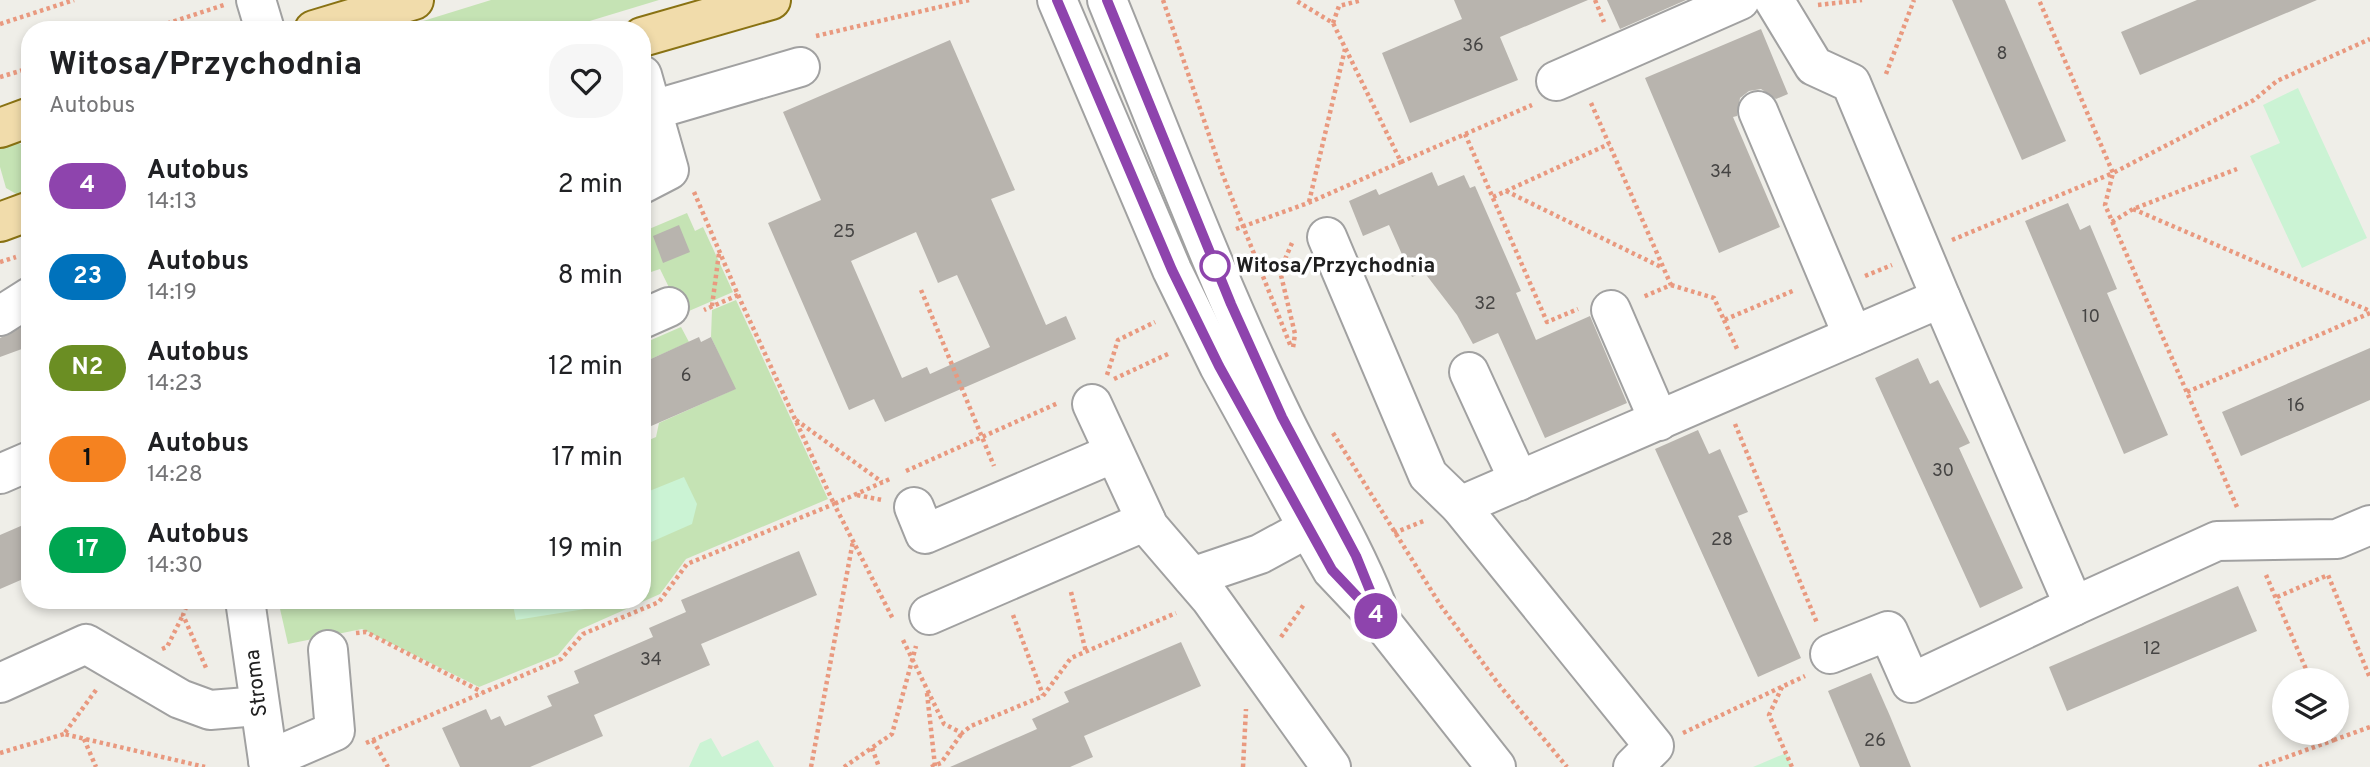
<!DOCTYPE html>
<html lang="pl">
<head>
<meta charset="utf-8">
<style>
  :root { --surface:#fff; --page:#f6f6f6; --text:#202124; --muted:#757577 }
  body { margin:0; font-family:Overpass,sans-serif; background:var(--page); color:var(--text); height:100vh; display:flex; flex-direction:column; font-size:26px; white-space:nowrap }
  * { box-sizing:border-box; margin:0 }
  p { font-size:23px; color:var(--muted) }
  .icon { flex:none; width:38px; height:38px; fill:none; stroke:currentColor; stroke-width:2; stroke-linecap:round; stroke-linejoin:round }
  .map { position:relative; flex:1; overflow:hidden }
  .details { position:absolute; left:21px; top:21px; width:630px; height:588px; display:flex; flex-direction:column; background:var(--surface); border-radius:28px; box-shadow:0 4px 10px #0003 }
  .details>* { flex:none }
  .badge { padding:0 14px; border-radius:23px; font-size:24px; line-height:46px }
  .controls { position:absolute; left:2272px; top:668px; display:grid; gap:14px }
  .controls a { display:grid; place-items:center; width:77px; height:77px; border-radius:50%; background:var(--surface); box-shadow:0 4px 10px #0003; font-size:35px }
  .map>.badge { position:absolute; translate:-50% -50%; box-shadow:0 0 0 4px #fff }
  .round { display:grid; place-items:center; flex:none; width:74px; height:74px; border-radius:28px; background:var(--page) }
  .summary { display:flex; align-items:center; justify-content:space-between; height:119px; padding:0 28px }
  h1 { font-size:33px; font-weight:700; line-height:52px }
  ul { padding:0; list-style:none }
  li { display:flex; align-items:center; gap:21px; height:91px; padding:0 28px }
  li div { flex:1 }
  li b { display:block; font-size:26px }
  li em { font-style:normal }
  li .badge { min-width:77px; font-weight:700; text-align:center }
  .map>svg:first-child { display:block }
</style>
</head>
<body>
<div class="map">
<svg width="2370" height="767" viewBox="0 0 2370 767">
  <rect width="100%" height="100%" fill="#efeee8"/>
  <g fill="#c5e3b4">
    <path d="M491 0H659L560 30H394Z"/>
    <path d="M14 142 30 147V188L18 195 6 188 0 167V145Z"/>
    <path d="M687 213 695 231 703 227 733 292 682 314 660 269 645 274 642 232Z"/>
    <path d="M736 300 828 499 686 559 660 594 579 630 558 655 479 687 362 629 288 644 278 600H642V443L656 437 659 423 735 389 711 337 712 310Z"/>
    <path d="M681 327 689 342 642 363V344Z"/>
  </g>
  <g fill="#cbf3d4">
    <path d="M2298 88 2367 238 2302 268 2250 156 2280 143 2263 105Z"/>
    <path d="M684 477 697 504 692 524 642 546V494Z"/>
    <path d="M512 600H592L585 609 516 620Z"/>
    <path d="M711 738 722 757 758 740 774 767H689L700 743Z"/>
    <path d="M1786 753 1792 767H1753Z"/>
  </g>
  <g fill="#b8b4ae" fill-rule="evenodd">
    <path d="M1454 0H1588L1500 37 1518 80 1410 123 1382 53 1462 19Z"/>
    <path d="M1607 0H1686L1620 29Z"/>
    <path d="M1952 0H2005L2066 141 2022 160Z"/>
    <path d="M2197 0H2317L2140 75 2121 32Z"/>
    <path d="M1761 29 1788 94 1776 99 1761 89 1749 91 1740 98 1737 116 1733 117 1780 227 1719 253 1645 78Z"/>
    <path d="M950 40 1015 190 991 199 1046 325 1066 316 1076 339 885 422 874 399 849 410 768 223 821 200 783 112ZM916 232 938 283 957 275 990 347 930 374 927 367 902 378 851 261Z"/>
    <path d="M1432 172 1438 186 1464 175 1470 188 1475 186 1521 291 1516 293 1536 340 1590 316 1627 403 1545 438 1498 333 1473 344 1457 315 1424 272 1412 277 1389 225 1363 236 1349 201 1376 189 1379 195Z"/>
    <path d="M2068 203 2080 230 2090 225 2117 289 2107 293 2168 435 2124 454 2025 221Z"/>
    <path d="M679 225 690 252 663 263 653 236Z"/>
    <path d="M30 323V346L0 357V338Z"/>
    <path d="M699 337 701 342 711 337 736 389 642 430V363Z"/>
    <path d="M2370 348V400L2241 456 2222 412Z"/>
    <path d="M1918 358 1930 384 1938 380 1970 443 1959 448 2023 588 1980 608 1875 378Z"/>
    <path d="M1698 430 1709 454 1720 449 1748 512 1738 516 1801 658 1758 677 1655 449Z"/>
    <path d="M30 522V576L0 589V535Z"/>
    <path d="M799 551 817 595 701 644 710 665 594 715 603 736 530 767H460L442 728 486 709 491 720 500 716 505 726 552 706 547 696 579 683 574 671 653 637 649 628 686 612 681 600Z"/>
    <path d="M2238 586 2257 631 2067 711 2049 667Z"/>
    <path d="M1181 642 1201 686 1084 736 1093 757 1070 767H950L1037 729 1032 719 1069 702 1064 692Z"/>
    <path d="M1871 673 1890 716 1911 767H1860L1828 691Z"/>
  </g>
  <g fill="none" stroke-linecap="round" stroke-linejoin="round">
    <defs>
      <g id="minor">
        <path d="M256 0 265 30"/>
        <path d="M1057 0 1172 270 1219 366 1308 528 1332 570 1384 625 1496 767"/>
        <path d="M1107 0C1164 140 1217 282 1283 418 1313 480 1350 539 1376 604"/>
        <path d="M1774 0 1814 66 1851 83 1941 298"/>
        <path d="M642 75 669 170 642 184"/>
        <path d="M1556 81 1740 0"/>
        <path d="M653 110 800 67"/>
        <path d="M1758 111 1853 336"/>
        <path d="M1327 237 1428 475 1460 506"/>
        <path d="M1611 310 1659 421"/>
        <path d="M0 316 30 297"/>
        <path d="M642 319 669 307"/>
        <path d="M1469 372 1519 481"/>
        <path d="M1092 404 1149 527 1210 598 1331 767"/>
        <path d="M0 474 30 461"/>
        <path d="M914 507 925 534 1114 453"/>
        <path d="M1192 577 1260 554 1330 516"/>
        <path d="M245 600 269 767"/>
        <path d="M929 615 1146 521"/>
        <path d="M1830 654 1888 631 1911 683 2074 606"/>
        <path d="M0 683 86 644 180 699 210 710 259 706"/>
        <path d="M268 760 335 731 328 650"/>
        <path d="M1633 767 1654 746 1460 506 1941 298 2074 606 2217 541 2337 539 2370 525"/>
      </g>
      <g id="major">
        <path d="M314 30 414 0"/>
        <path d="M642 37 771 0"/>
        <path d="M0 128 30 117"/>
        <path d="M0 222 30 211"/>
      </g>
    </defs>
    <use href="#minor" stroke="#a1a1a1" stroke-width="42"/>
    <use href="#major" stroke="#897213" stroke-width="42"/>
    <g stroke="#e9997f" stroke-width="4.5" stroke-dasharray="3.5 3.5" stroke-linecap="butt">
      <path d="M1163 0 1222 173 1291 347"/>
      <path d="M1595 0 1604 22"/>
      <path d="M1818 5 1862 0"/>
      <path d="M1333 23 1339 6 1362 0"/>
      <path d="M0 24 74 0"/>
      <path d="M147 30 224 5"/>
      <path d="M816 36 969 0"/>
      <path d="M1886 74 1914 0"/>
      <path d="M0 77 30 68"/>
      <path d="M1591 103 1671 285 1643 297"/>
      <path d="M1465 134 1547 322 1578 309"/>
      <path d="M1401 162 1532 105"/>
      <path d="M1506 191 1663 268"/>
      <path d="M694 192 738 295 704 310"/>
      <path d="M1493 197 1609 144"/>
      <path d="M1309 202 1345 49"/>
      <path d="M2133 209 2370 311"/>
      <path d="M2112 222 2133 209 2237 169"/>
      <path d="M1236 229 1308 203 1401 162 1333 23 1295 0"/>
      <path d="M1952 240 2113 173 2039 0"/>
      <path d="M1292 243 1280 271 1295 334 1293 348"/>
      <path d="M0 262 16 257"/>
      <path d="M1865 276 1892 265"/>
      <path d="M1671 285 1714 298 1724 320 1795 290"/>
      <path d="M921 290 994 466"/>
      <path d="M738 295 834 504 892 478"/>
      <path d="M712 306 719 253"/>
      <path d="M1724 320 1738 351"/>
      <path d="M1107 375 1118 340 1155 322"/>
      <path d="M1114 379 1170 353"/>
      <path d="M2187 392 2370 313"/>
      <path d="M796 420 882 482"/>
      <path d="M1735 424 1817 623"/>
      <path d="M1333 433 1441 606 1500 686 1567 767"/>
      <path d="M906 471 1058 403"/>
      <path d="M857 495 882 500"/>
      <path d="M2237 507 2105 205 2113 173 2254 100 2277 81 2370 39"/>
      <path d="M1394 533 1426 520"/>
      <path d="M2266 575 2311 681"/>
      <path d="M1071 592 1086 652"/>
      <path d="M2277 597 2328 575 2370 678"/>
      <path d="M189 600 183 615 207 670"/>
      <path d="M1013 615 1043 695"/>
      <path d="M356 633 366 632 482 692"/>
      <path d="M1281 637 1305 603"/>
      <path d="M903 640 944 724 962 733 971 726 1043 696 1071 658 1176 613"/>
      <path d="M162 649 167 647 183 615"/>
      <path d="M1782 687 1769 715 1792 767"/>
      <path d="M96 690 64 734 205 767"/>
      <path d="M927 693 935 766"/>
      <path d="M1683 733 1805 676"/>
      <path d="M2332 733 2334 740 2370 727"/>
      <path d="M84 739 96 767"/>
      <path d="M373 740 388 767"/>
      <path d="M366 743 561 659 583 634 659 602 687 564 834 504 893 619"/>
      <path d="M872 748 879 767"/>
      <path d="M0 753 64 734"/>
      <path d="M811 767 853 541"/>
      <path d="M844 767 892 734 916 646"/>
      <path d="M931 767 941 763 962 733"/>
      <path d="M1243 767 1246 709"/>
      <path d="M2259 767 2334 740"/>
    </g>
    <use href="#minor" stroke="#fff" stroke-width="38"/>
    <use href="#major" stroke="#f1dcab" stroke-width="38"/>
  </g>
  <g fill="none" stroke-linecap="round" stroke-linejoin="round">
    <defs>
      <path id="line" d="M1057 0 1172 270 1219 366 1332 570 1384 625 1356 556 1282 417 1231 304 1107 0"/>
    </defs>
    <use href="#line" stroke="#fff" stroke-width="16"/>
    <use href="#line" stroke="#8e44ad" stroke-width="10"/>
  </g>
  <circle fill="#fff" stroke="#8e44ad" stroke-width="3.5" cx="1215" cy="266" r="14"/>
  <g text-anchor="middle" dominant-baseline="central" stroke-width="7" stroke-linejoin="round" paint-order="stroke">
    <g font-size="18" fill="#464544">
      <text x="1473" y="46">36</text>
      <text x="2002" y="54">8</text>
      <text x="1721" y="172">34</text>
      <text x="844" y="232">25</text>
      <text x="1485" y="304">32</text>
      <text x="2091" y="317">10</text>
      <text x="686" y="376">6</text>
      <text x="2296" y="406">16</text>
      <text x="1943" y="471">30</text>
      <text x="1722" y="540">28</text>
      <text x="2152" y="649">12</text>
      <text x="651" y="660">34</text>
      <text x="1875" y="741">26</text>
    </g>
    <g font-size="21" font-weight="bold" fill="#202020" stroke="#fff" text-anchor="start">
      <text x="1236" y="266">Witosa/Przychodnia</text>
    </g>
    <g font-size="21" fill="#202020" stroke="#fff">
      <text transform="translate(257 683) rotate(-97)">Stroma</text>
    </g>
  </g>
</svg>
<div class="controls">
<a><svg class="icon" aria-label="layers" viewBox="0 0 24 24"><path d="M12 4l9 5-9 5-9-5zM3 14l9 5 9-5"/></svg></a>
</div>
<b class="badge" style="left:1376px;top:616px;background:#8e44ad;color:#fff">4</b>
<section class="details">
<div class="summary"><div><h1>Witosa/Przychodnia</h1><p>Autobus</p></div><a class="round"><svg class="icon" aria-label="heart" viewBox="0 0 24 24"><path d="M12 20l-8-8c-3-5 5-10 8-4 3-6 11-1 8 4z"/></svg></a></div>
<ul>
<li><span class="badge" style="background:#8e44ad;color:#fff">4</span><div><b>Autobus</b><p>14:13</p></div><em>2 min</em></li>
<li><span class="badge" style="background:#0072bc;color:#fff">23</span><div><b>Autobus</b><p>14:19</p></div><em>8 min</em></li>
<li><span class="badge" style="background:#6b8e23;color:#fff">N2</span><div><b>Autobus</b><p>14:23</p></div><em>12 min</em></li>
<li><span class="badge" style="background:#f58220;color:#111">1</span><div><b>Autobus</b><p>14:28</p></div><em>17 min</em></li>
<li><span class="badge" style="background:#00a651;color:#fff">17</span><div><b>Autobus</b><p>14:30</p></div><em>19 min</em></li>
</ul>
</section>
</div>
</body>
</html>
